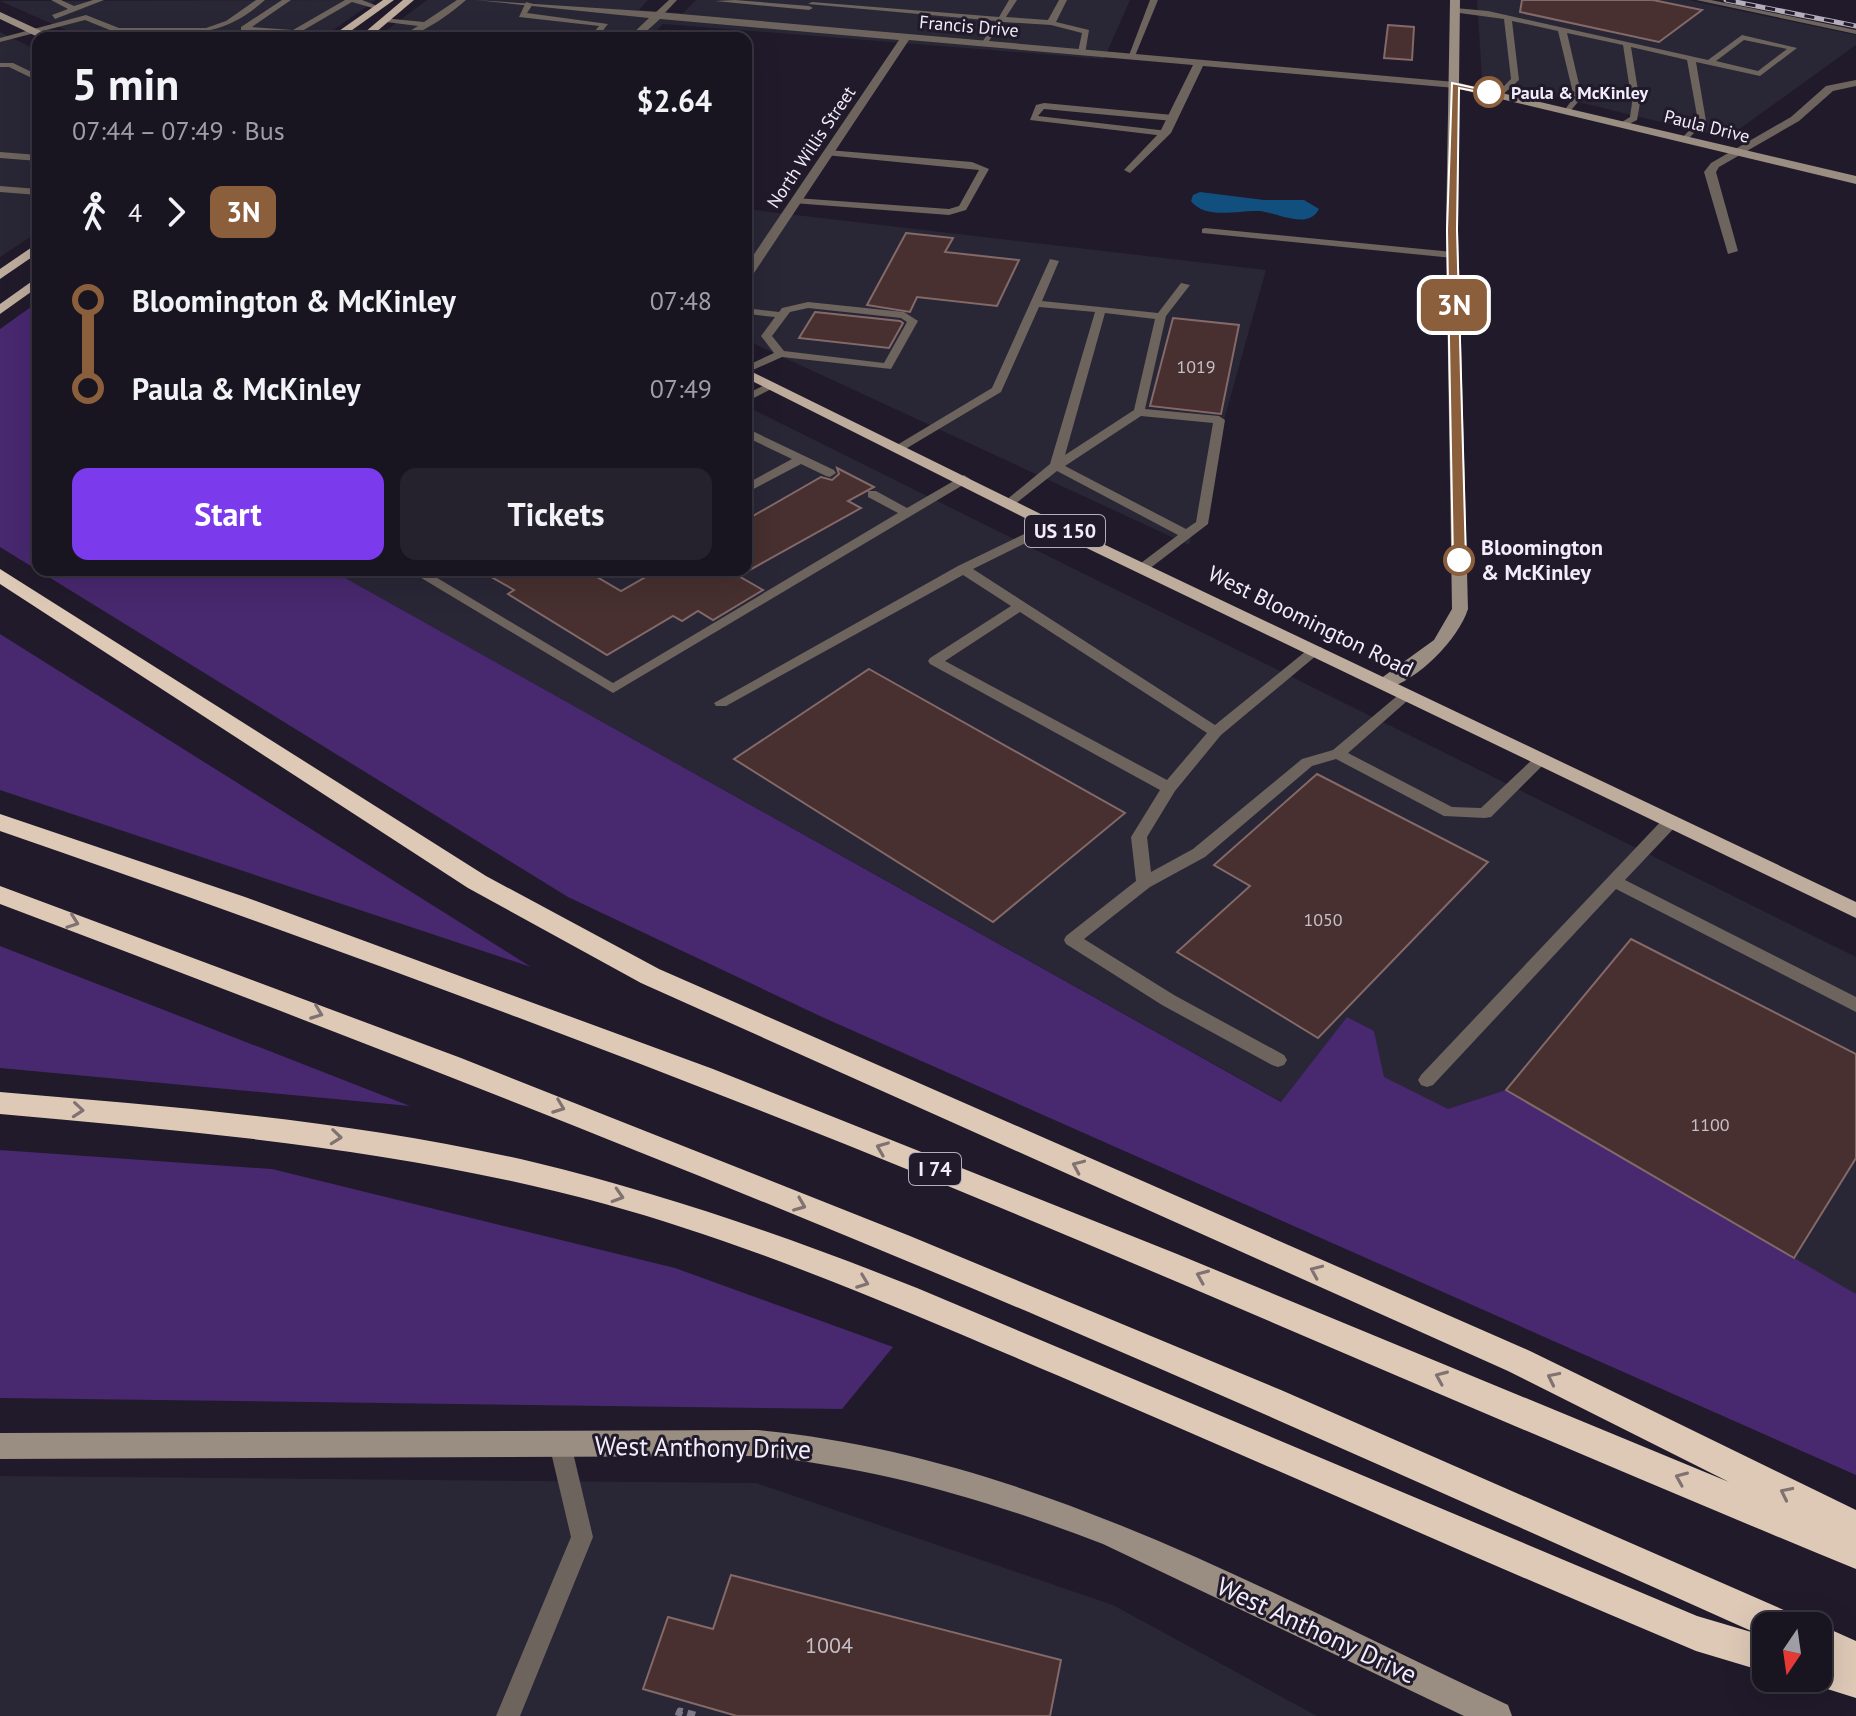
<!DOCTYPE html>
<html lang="en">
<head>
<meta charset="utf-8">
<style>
  :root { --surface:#181420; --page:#25212d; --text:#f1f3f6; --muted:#9f9ea5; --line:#36333e; --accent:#7c3aed }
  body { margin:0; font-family:"PT Sans",sans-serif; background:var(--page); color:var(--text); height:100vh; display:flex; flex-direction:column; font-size:30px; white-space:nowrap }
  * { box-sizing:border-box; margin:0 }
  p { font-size:26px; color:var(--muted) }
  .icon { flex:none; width:44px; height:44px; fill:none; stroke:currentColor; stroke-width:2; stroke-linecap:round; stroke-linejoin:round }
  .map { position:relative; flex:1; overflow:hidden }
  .sheet { position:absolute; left:32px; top:32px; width:720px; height:544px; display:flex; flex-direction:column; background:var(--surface); border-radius:16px; box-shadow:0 8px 32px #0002,0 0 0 2px var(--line) }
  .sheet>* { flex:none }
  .badge { padding:0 16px; border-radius:12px; font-size:28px; line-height:52px }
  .needle { width:52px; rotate:193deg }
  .controls { position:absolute; left:1752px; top:1612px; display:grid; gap:16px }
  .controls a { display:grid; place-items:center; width:80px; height:80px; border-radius:16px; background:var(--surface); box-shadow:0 8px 32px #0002,0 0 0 2px var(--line); font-size:40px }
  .map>.badge { position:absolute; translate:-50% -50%; box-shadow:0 0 0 4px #fff }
  .legs { display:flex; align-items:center; gap:12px; height:88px; padding:0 40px; font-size:26px }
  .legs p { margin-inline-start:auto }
  .head { display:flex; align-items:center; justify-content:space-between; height:136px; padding:0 40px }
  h1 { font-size:44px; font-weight:700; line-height:60px }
  .button { display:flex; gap:16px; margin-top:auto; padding:16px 40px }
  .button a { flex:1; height:92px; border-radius:16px; background:var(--accent); color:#fff; font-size:32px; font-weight:700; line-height:92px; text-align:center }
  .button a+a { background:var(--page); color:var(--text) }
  ul { padding:0 40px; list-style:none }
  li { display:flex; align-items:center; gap:28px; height:88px; font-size:30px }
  li i { display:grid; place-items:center; width:12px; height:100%; margin:0 10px; background:currentColor }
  li i::after { content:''; width:20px; height:20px; margin:-10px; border:6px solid; border-radius:50%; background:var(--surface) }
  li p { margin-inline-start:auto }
  li:first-child i { background:linear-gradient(#0000 50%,currentColor 0) }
  li:last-child i { background:linear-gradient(currentColor 50%,#0000 0) }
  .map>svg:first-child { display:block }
</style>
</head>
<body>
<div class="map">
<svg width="1856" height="1716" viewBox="0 0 1856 1716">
  <rect width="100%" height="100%" fill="#201a2b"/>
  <g fill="#292636">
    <path d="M376 0 322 38H84L0 1Z"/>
    <path d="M427 0H648L639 10 683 13 696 0H1130L1104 59 663 24 649 38H376Z"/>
    <path d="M1477 0H1688L1856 35V45L1727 138 1482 79Z"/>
    <path d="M0 32 38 51V232L0 257Z"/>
    <path d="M746 209 1266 270 1189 545 746 340Z"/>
    <path d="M746 406 1856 957V1399L1282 1102 331 570H746Z"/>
    <path d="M0 1476 756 1483 1113 1605 1317 1716H0Z"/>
  </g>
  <g fill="#48286f">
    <path d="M38 302V570H331L1281 1102 1347 1017 1374 1031 1384 1077 1448 1109 1506 1090 1856 1294V1475L822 1017 568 897 0 547V329Z"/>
    <path d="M0 634 531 967 0 790Z"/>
    <path d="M0 946 410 1106 0 1068Z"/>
    <path d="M0 1150 272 1169 675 1268 893 1347 842 1409 0 1398Z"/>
  </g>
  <path fill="#114f7f" d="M1200 192 1264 200H1304L1319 209C1308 231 1276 212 1259 211 1239 210 1205 220 1191 201L1193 195Z"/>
  <g fill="#47302f" stroke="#836968" stroke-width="2">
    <path d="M1522 0H1653L1702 10 1659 42 1520 12Z"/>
    <path d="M1388 25 1414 27 1412 60 1384 58Z"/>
    <path d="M906 233 953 238 945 252 1019 260 997 306 917 297 910 312 867 305Z"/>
    <path d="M815 312 900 321 903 323 889 348 799 338Z"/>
    <path d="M1173 318 1239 325 1221 414 1150 406Z"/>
    <path d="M837 468 874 487 848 501 861 508 746 572V520L821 477 832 480 839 474Z"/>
    <path d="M479 570H585L621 591 658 570H728L763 590 713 620 698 611 682 621 673 616 607 655 508 594 514 590Z"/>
    <path d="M869 669 1125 813 993 922 734 759Z"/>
    <path d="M1317 774 1488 862 1318 1038 1177 952 1250 886 1214 865Z"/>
    <path d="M1631 939 1856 1054V1158L1794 1258 1506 1090Z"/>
    <path d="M731 1575 1061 1660 1050 1716H737L643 1689 668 1617 713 1629Z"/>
  </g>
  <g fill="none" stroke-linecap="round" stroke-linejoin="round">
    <path stroke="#7e7887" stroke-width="7" stroke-dasharray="8 5" stroke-linecap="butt" d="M678 1716 680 1711 698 1716"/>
    <g fill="#6d645d" fill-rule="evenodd">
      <path d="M51 0H61L74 6 93 0H104L55 19 52 15 68 9Z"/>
      <path d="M256 0H265C215 44 189 29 130 31L126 32 131 35 127 37 85 20 0 42V38L86 15 119 28H206L226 21Z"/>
      <path d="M282 0H291L252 27 293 30 345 0H362L380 7 376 9 352 2 290 38H280L285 34 241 31V27Z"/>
      <path d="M457 0H466C439 23 399 52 363 35L367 33 403 35 418 26 386 22 383 18 424 22Z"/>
      <path d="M669 0H677L661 17H655V13Z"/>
      <path d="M735 0 809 6 813 8 809 10 715 1Z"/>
      <path d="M1009 0H1017L1006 17 1048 20 1059 0H1067L1056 22 1089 30 1085 54 1078 52 1082 33 1051 25 1003 22 985 46 981 44 996 21 808 4 812 2 999 17Z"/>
      <path d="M1150 0H1158L1135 56 1128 58Z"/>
      <path d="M1696 0H1711L1856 30V34Z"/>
      <path d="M526 2 533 4 527 13 608 24 597 38H589L599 26 519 17Z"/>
      <path d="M1455 8 1488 11 1708 60 1742 35 1797 48 1760 76 1696 62 1706 121 1685 142 1681 139 1698 121 1687 60 1631 47 1640 103 1637 120 1623 127 1619 124 1630 117 1632 103 1623 45 1567 33 1582 97 1568 114 1564 111 1574 97 1558 31 1512 21 1519 80 1499 98 1495 95 1511 79 1504 19 1452 12ZM1744 40 1787 49 1758 71 1716 61Z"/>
      <path d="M0 63H13L38 75V81L9 67H0Z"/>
      <path d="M1044 103 1173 115 1177 118 1173 121 1044 109 1038 116 1168 131V135L1165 136 1030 120 1036 105Z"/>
      <path d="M828 150 972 162 989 169 966 210 949 215 793 203V199L796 198 949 209 959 206 979 170 825 155 823 153Z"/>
      <path d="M0 152 38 155V161L0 158Z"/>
      <path d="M0 186 38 189V195L0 192Z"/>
      <path d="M1205 228 1453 252 1458 255 1453 258 1202 233V229Z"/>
      <path d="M1050 259 1059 261 1042 301 1158 313 1181 283 1190 285 1166 316 1145 409 1219 416 1225 420 1208 524 1149 569H1139L1137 566 1178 535 1057 471 1015 504H1007L1005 501 1050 464 1095 312 1039 307 1001 392 902 451 898 452 892 448 992 388ZM1105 313 1155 319 1134 410 1065 455ZM1141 416 1213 423 1196 522 1186 529 1065 466Z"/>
      <path d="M808 302 904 312 918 321 891 369 782 357 746 373V366L774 353 761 336 775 317 746 314V308L779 312 782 308ZM808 308 901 318 907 322 884 363 784 351 772 336 790 312Z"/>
      <path d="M767 384 777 386 746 402V394Z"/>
      <path d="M746 428 834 470 836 473 830 477 826 476 801 464 746 493V484L792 459 746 437Z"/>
      <path d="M964 475 970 479 968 482 613 693 408 570H424L613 683 898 513 868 497V491H876L907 508Z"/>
      <path d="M1051 521 1056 522V528L973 569 1215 725 1311 647H1321L1323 650 1221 735 1175 791 1147 837 1151 872 1193 849 1302 759 1333 750 1403 691H1413L1415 694 1348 753 1452 807 1481 808 1536 756H1546L1549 759 1491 817 1485 818 1444 816 1336 759 1312 766 1205 857 1150 887 1084 939 1174 995 1284 1055 1287 1060 1284 1065 1278 1067 1272 1065 1162 1005 1066 944 1064 940 1066 936 1136 881 1131 837 1160 790 930 664 928 661 930 658 1011 606 963 575 726 706H716L714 703 958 566ZM1020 612 1207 733 1167 780 945 661Z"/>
      <path d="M1671 816 1679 821 1677 825 1625 880 1856 997V1012L1616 889 1433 1085 1427 1087 1421 1085 1418 1080 1421 1075 1665 817Z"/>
      <path d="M560 1434 568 1437 571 1444 593 1537 520 1716H496L571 1537 549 1444 552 1437Z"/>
    </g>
    <g fill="#6d645d" fill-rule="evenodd">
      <path d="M475 0 658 12 1455 82 1460 85 1455 88 1203 66 1171 133 1130 173 1124 170 1160 132 1193 65 909 40 752 276 746 280V266L899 40 660 19 639 38H628L649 18Z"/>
      <path d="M1856 80V86L1833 91 1799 121 1719 167 1716 172 1738 251 1728 254 1704 172 1711 163 1791 117 1826 86Z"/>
    </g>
    <g fill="#9a8d81" fill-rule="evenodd">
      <path d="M1450 0H1460L1459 83 1856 176V184L1459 89 1458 230 1468 609C1458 640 1418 680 1386 689L1377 683 1380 679 1434 640 1452 609 1446 230Z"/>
      <path d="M0 12 52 36 53 38H40L0 19Z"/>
      <path d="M757 1430C1027 1455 1266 1592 1508 1705L1512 1716H1464L1103 1544C991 1501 877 1467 757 1456L0 1459V1433Z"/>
    </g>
    <g fill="#beac9d" fill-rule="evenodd">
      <path d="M383 0H394L341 38H329Z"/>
      <path d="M403 0H414L369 38H358Z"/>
      <path d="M38 243V253L0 279V269Z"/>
      <path d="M38 277V287L0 314V304Z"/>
      <path d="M746 369 1057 522 1856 902V918L1045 528 746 378Z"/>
    </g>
    <g fill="#dec9b7" fill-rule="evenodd">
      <path d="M0 569 486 876 659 969 1530 1351 1856 1510V1569C1546 1442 1240 1306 931 1179 624 1054 313 939 0 831V814L245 897 713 1069 1177 1254 1729 1482 1508 1371 641 983 468 888 0 584Z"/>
      <path d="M0 886 461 1058 910 1236 1281 1390 1793 1614 1799 1626H1766V1672L1696 1651C1483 1562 1272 1467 1059 1376 910 1313 761 1247 605 1204 407 1150 203 1132 0 1114V1092C178 1107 358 1121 533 1162 665 1194 791 1238 917 1288L1697 1616 1758 1634C1519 1527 1281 1420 1040 1317 697 1171 349 1036 0 904Z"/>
      <path d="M1818 1624 1856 1641V1698L1805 1682 1804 1678H1818V1626H1814Z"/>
    </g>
    <defs>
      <path id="rail" d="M1726 0 1856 26"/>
    </defs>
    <use href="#rail" stroke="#b4aebd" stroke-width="5"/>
    <use href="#rail" stroke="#201a2b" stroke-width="3" stroke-dasharray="10" stroke-linecap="butt"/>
  </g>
  <defs><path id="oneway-chevron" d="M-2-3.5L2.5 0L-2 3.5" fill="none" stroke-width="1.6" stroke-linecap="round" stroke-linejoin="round" transform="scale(2)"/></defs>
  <g stroke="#7f7271">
    <use href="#oneway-chevron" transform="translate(73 922) rotate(20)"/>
    <use href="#oneway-chevron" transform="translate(317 1013) rotate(21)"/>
    <use href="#oneway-chevron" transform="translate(559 1107) rotate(21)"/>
    <use href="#oneway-chevron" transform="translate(78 1110) rotate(5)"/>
    <use href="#oneway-chevron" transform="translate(336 1137) rotate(6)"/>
    <use href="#oneway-chevron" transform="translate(882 1148) rotate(-158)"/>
    <use href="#oneway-chevron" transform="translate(1078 1166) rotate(-156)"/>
    <use href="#oneway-chevron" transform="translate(618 1196) rotate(17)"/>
    <use href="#oneway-chevron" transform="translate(800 1205) rotate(22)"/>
    <use href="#oneway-chevron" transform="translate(1316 1271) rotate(-156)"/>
    <use href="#oneway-chevron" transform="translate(1202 1276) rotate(-157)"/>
    <use href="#oneway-chevron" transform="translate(863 1282) rotate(21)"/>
    <use href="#oneway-chevron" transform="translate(1441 1377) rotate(-157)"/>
    <use href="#oneway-chevron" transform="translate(1553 1378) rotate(-154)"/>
    <use href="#oneway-chevron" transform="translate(1681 1478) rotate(-157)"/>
    <use href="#oneway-chevron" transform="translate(1786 1493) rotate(-154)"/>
  </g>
  <path fill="#8b5e3c" stroke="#fff" stroke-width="2" d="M1452 83 1493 92 1489 94 1459 88 1457 230 1466 560 1459 564 1453 560 1447 230Z"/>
  <g fill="#fff" stroke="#8b5e3c" stroke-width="4">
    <circle cx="1489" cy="92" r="14"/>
    <circle cx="1459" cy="560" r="14"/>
  </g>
  <g text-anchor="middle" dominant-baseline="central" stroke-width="6" stroke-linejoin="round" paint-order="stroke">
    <g font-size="18" fill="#f2edfa" stroke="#201a2b">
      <text transform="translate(969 26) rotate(5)">Francis Drive</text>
      <text transform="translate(1707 126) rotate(14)">Paula Drive</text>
      <text transform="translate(811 147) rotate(-56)">North Willis Street</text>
    </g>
    <g font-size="18" font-weight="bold" fill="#f2edfa" stroke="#201a2b" text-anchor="start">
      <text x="1511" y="92">Paula &amp; McKinley</text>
    </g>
    <g font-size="18" fill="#c7bec7">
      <text x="1196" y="366">1019</text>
      <text x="1323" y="919">1050</text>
      <text x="1710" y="1124">1100</text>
    </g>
    <g fill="#201a2b" stroke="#b3aebc" stroke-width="2">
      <rect x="1025" y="515" width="80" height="32" rx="6"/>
      <rect x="909" y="1153" width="52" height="32" rx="6"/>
    </g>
    <g font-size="20" font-weight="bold" fill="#f2edfa">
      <text x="1065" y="531">US 150</text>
      <text x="935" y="1169">I 74</text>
    </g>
    <g font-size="22" font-weight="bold" fill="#f2edfa" stroke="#201a2b" text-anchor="start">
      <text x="1481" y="547">Bloomington<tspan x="1481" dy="25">&amp; McKinley</tspan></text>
    </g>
    <g font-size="22" fill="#f2edfa" stroke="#201a2b">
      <text transform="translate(1311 621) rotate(26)">West Bloomington Road</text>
    </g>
    <g font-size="22" fill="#c7bec7">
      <text x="829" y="1645">1004</text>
    </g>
    <g font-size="26" fill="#f2edfa" stroke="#201a2b">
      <text transform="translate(703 1447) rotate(1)">West Anthony Drive</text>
      <text transform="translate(1317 1630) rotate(25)">West Anthony Drive</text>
    </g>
  </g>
</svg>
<div class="controls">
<a><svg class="needle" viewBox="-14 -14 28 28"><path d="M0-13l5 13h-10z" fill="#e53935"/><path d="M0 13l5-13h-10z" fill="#9f9ea5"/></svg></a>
</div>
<b class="badge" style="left:1454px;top:305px;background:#8b5e3c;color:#fff">3N</b>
<section class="sheet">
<div class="head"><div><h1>5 min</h1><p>07:44 – 07:49 · Bus</p></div><b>$2.64</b></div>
<div class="legs"><svg class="icon" aria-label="walk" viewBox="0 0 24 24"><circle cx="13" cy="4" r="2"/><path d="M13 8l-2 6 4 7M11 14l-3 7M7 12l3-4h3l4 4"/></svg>4<svg class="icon" aria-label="forward" viewBox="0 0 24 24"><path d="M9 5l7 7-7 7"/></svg><b class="badge" style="background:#8b5e3c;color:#fff">3N</b></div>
<ul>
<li><i style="color:#8b5e3c"></i><b>Bloomington &amp; McKinley</b><p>07:48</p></li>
<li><i style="color:#8b5e3c"></i><b>Paula &amp; McKinley</b><p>07:49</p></li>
</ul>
<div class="button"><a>Start</a><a>Tickets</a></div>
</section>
</div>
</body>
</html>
